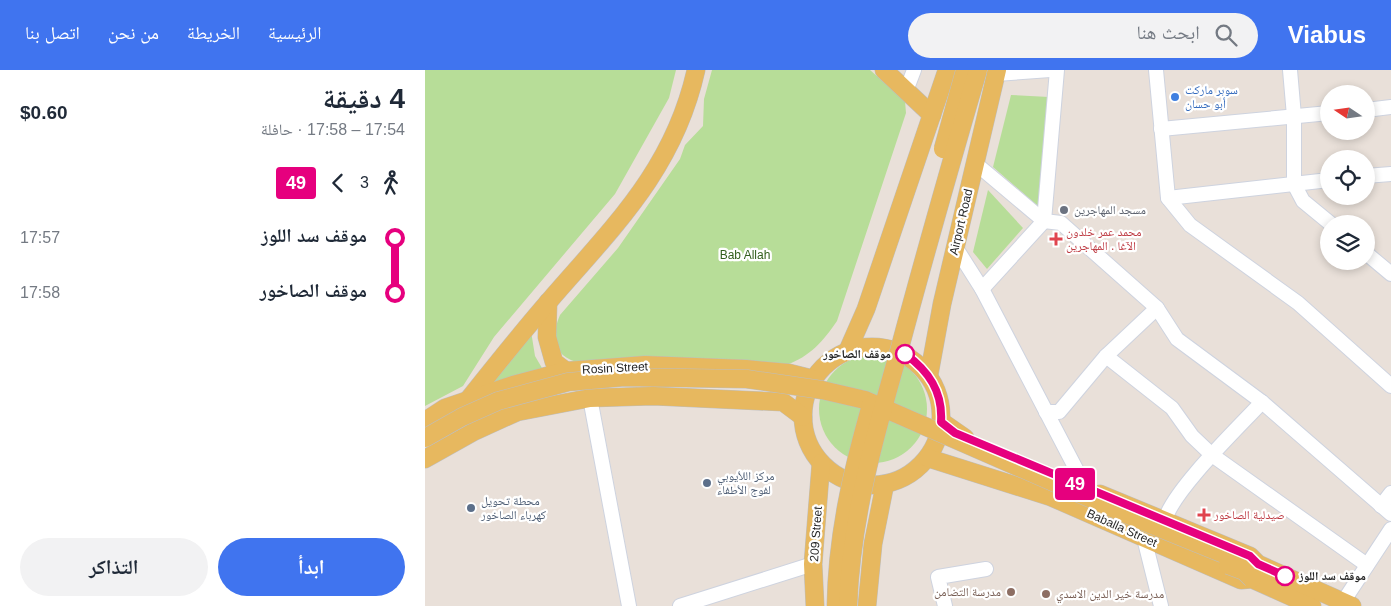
<!DOCTYPE html>
<html lang="ar">
<head>
<meta charset="utf-8">
<style>
  :root { --surface:#fff; --page:#f2f2f3; --text:#1f2937; --muted:#747a83; --accent:#4074ef }
  body { margin:0; font-family:Helvetica,"Noto Naskh Arabic",sans-serif; background:var(--page); color:var(--text); direction:rtl; height:100vh; display:flex; flex-direction:column; font-size:19px; white-space:nowrap }
  * { box-sizing:border-box; margin:0 }
  p { font-size:16px; color:var(--muted) }
  .icon { flex:none; width:28px; height:28px; fill:none; stroke:currentColor; stroke-width:2; stroke-linecap:round; stroke-linejoin:round }
  .map { position:relative; flex:1; overflow:hidden; direction:ltr }
  .panel { display:flex; flex-direction:column; background:var(--surface); width:425px }
  .panel>* { flex:none }
  .badge { padding:0 10px; border-radius:4px; font-size:18px; line-height:32px }
  .needle { width:32px; rotate:283deg }
  .fabs { position:absolute; left:895px; top:15px; display:grid; gap:10px }
  .fabs a { display:grid; place-items:center; width:55px; height:55px; border-radius:50%; background:var(--surface); box-shadow:0 2px 8px #0003; font-size:25px }
  .map>.badge { position:absolute; translate:-50% -50%; box-shadow:0 0 0 2px #fff }
  .legs { display:flex; align-items:center; gap:8px; height:55px; padding:0 20px; font-size:16px }
  .legs p { margin-inline-start:auto }
  .summary { display:flex; align-items:center; justify-content:space-between; height:85px; padding:0 20px }
  h1 { font-size:28px; font-weight:800; line-height:38px }
  .button { display:flex; gap:10px; margin-top:auto; padding:10px 20px }
  .button a { flex:1; height:58px; border-radius:30px; background:var(--accent); color:#fff; font-size:20px; font-weight:800; line-height:58px; text-align:center }
  .button a+a { background:var(--page); color:var(--text) }
  ul { padding:0 20px; list-style:none }
  li { display:flex; align-items:center; gap:18px; height:55px; font-size:19px }
  li i { display:grid; place-items:center; width:8px; height:100%; margin:0 6px; background:currentColor }
  li i::after { content:''; width:12px; height:12px; margin:-6px; border:4px solid; border-radius:50%; background:var(--surface) }
  li p { margin-inline-start:auto }
  li:first-child i { background:linear-gradient(#0000 50%,currentColor 0) }
  li:last-child i { background:linear-gradient(currentColor 50%,#0000 0) }
  header { display:flex; align-items:center; gap:30px; box-sizing:border-box; height:70px; padding:0 25px; background:var(--accent); color:#fff }
  header strong { font-size:24px }
  nav { display:flex; gap:28px; margin-inline-start:auto; font-size:18px }
  .search { width:350px; height:45px; background:var(--page); display:flex; align-items:center; gap:12px; box-sizing:border-box; padding:0 18px; border-radius:28px; color:var(--muted); font-size:19px }
  main { display:flex; flex:1; min-height:0 }
  .map>svg:first-child { display:block }
</style>
</head>
<body>
<header>
<strong>Viabus</strong>
<div class="search"><svg class="icon" aria-label="search" viewBox="0 0 24 24"><circle cx="10" cy="10" r="6"/><path d="M15 15l6 6"/></svg>ابحث هنا</div>
<nav><a>الرئيسية</a><a>الخريطة</a><a>من نحن</a><a>اتصل بنا</a></nav>
</header>
<main>
<div class="map">
<svg width="966" height="536" viewBox="0 0 966 536">
  <rect width="100%" height="100%" fill="#e9e0d9"/>
  <g fill="#b7dd98">
    <path d="M0 0H251L244 28 190 124 69 267 38 316 0 336Z"/>
    <path d="M287 0H445L480 31 481 43 412 251C399 270 385 287 361 295L152 292C127 285 126 266 135 245L193 178 255 89 260 75 278 56 279 29Z"/>
    <path d="M586 25 624 27 615 138 568 97Z"/>
    <path d="M563 120 598 158 562 199 548 182Z"/>
    <path d="M106 261 110 286 117 298 63 314Z"/>
    <circle cx="448" cy="339" r="54"/>
  </g>
  <g fill="none" stroke-linecap="round" stroke-linejoin="round">
    <defs>
      <g id="minor">
        <path d="M731 0 743 128 765 155 873 233 966 316"/>
        <path d="M865 0 869 46V114L878 131 906 154"/>
        <path d="M571 4 625 0"/>
        <path d="M481 21 489 0"/>
        <path d="M941 40 966 37"/>
        <path d="M736 59 904 43"/>
        <path d="M550 93 619 151 636 153 732 238 752 269 837 332 966 444"/>
        <path d="M941 106 966 104"/>
        <path d="M743 128 904 110"/>
        <path d="M531 178 557 219 661 418"/>
        <path d="M941 183 966 204"/>
        <path d="M557 219 619 151 632 0"/>
        <path d="M681 286 747 338 767 366 787 385 942 495"/>
        <path d="M165 328 204 536"/>
        <path d="M621 342H634L681 286 732 238"/>
        <path d="M956 436 966 423"/>
        <path d="M740 450C748 420 814 357 837 332"/>
        <path d="M719 468 736 536"/>
        <path d="M918 532 966 459"/>
        <path d="M255 536 388 494"/>
        <path d="M520 536 513 507 561 499"/>
      </g>
      <g id="major">
        <path d="M459 0 507 45"/>
        <path d="M123 232 122 267 129 292 141 301"/>
        <circle cx="447" cy="346" r="69"/>
        <path d="M423 280 441 239 522 0"/>
        <path d="M504 305 517 234 572 0"/>
        <path d="M43 330C70 296 97 262 125 230 189 156 249 99 271 0"/>
        <path d="M0 351 20 338 88 315 141 301 220 295 321 299 364 303 388 309"/>
        <path d="M517 352 540 368"/>
        <path d="M503 388 626 427 816 510 827 509 887 536"/>
        <path d="M0 389 50 361 92 342 165 328 228 326 358 332 378 347"/>
        <path d="M675 424 825 486 833 494 927 536"/>
        <path d="M390 536 388 494 396 393"/>
        <path d="M442 536 448 474 460 414"/>
      </g>
    </defs>
    <use href="#minor" stroke="#ced3df" stroke-width="16"/>
    <use href="#major" stroke="#bebebe" stroke-width="19"/>
    <use href="#minor" stroke="#fff" stroke-width="14"/>
    <use href="#major" stroke="#e7b85f" stroke-width="18"/>
    <defs>
      <g id="major-bridge">
        <path d="M518 79 540 0"/>
        <path d="M0 368 37 347 73 331 143 312 199 307 322 309 397 320 440 330 717 451 823 494H833"/>
        <path d="M803 495 819 501 827 509"/>
        <path d="M411 536C412 466 427 402 446 335"/>
        <path d="M423 536C426 448 450 365 474 281 499 187 526 93 553 0"/>
      </g>
    </defs>
    <use href="#major-bridge" stroke="#bebebe" stroke-width="19" stroke-linecap="butt"/>
    <use href="#major-bridge" stroke="#e7b85f" stroke-width="18"/>
  </g>
  <g fill="none" stroke-linecap="round" stroke-linejoin="round">
    <defs>
      <path id="line-1" d="M480 284C504 301 518 322 516 352L530 363 825 486 833 494 860 506"/>
    </defs>
    <use href="#line-1" stroke="#fff" stroke-width="11"/>
    <use href="#line-1" stroke="#e6007e" stroke-width="8"/>
  </g>
  <circle fill="#3f7fe0" stroke="#fff" stroke-width="2" cx="750" cy="27" r="5"/>
  <circle fill="#6b7280" stroke="#fff" stroke-width="2" cx="639" cy="140" r="5"/>
  <g fill="#e0444e" stroke="#fff" stroke-width="2">
    <path d="M628.5 161.5h5v5h5v5h-5v5h-5v-5h-5v-5h5z"/>
    <path d="M776.5 437.5h5v5h5v5h-5v5h-5v-5h-5v-5h5z"/>
  </g>
  <g fill="#fff" stroke="#e6007e" stroke-width="2.5">
    <circle cx="480" cy="284" r="9"/>
    <circle cx="860" cy="506" r="9"/>
  </g>
  <g fill="#5c6f8a" stroke="#fff" stroke-width="2">
    <circle cx="282" cy="413" r="5"/>
    <circle cx="46" cy="438" r="5"/>
  </g>
  <g fill="#8d6e63" stroke="#fff" stroke-width="2">
    <circle cx="586" cy="522" r="5"/>
    <circle cx="621" cy="524" r="5"/>
  </g>
  <g text-anchor="middle" dominant-baseline="central" stroke-width="4.5" stroke-linejoin="round" paint-order="stroke">
    <g font-size="12" fill="#366cbe" stroke="#fff" text-anchor="start">
      <text x="760" y="20">سوبر ماركت<tspan x="760" dy="14">أبو حسان</tspan></text>
    </g>
    <g font-size="12" fill="#5b616d" stroke="#fff" text-anchor="start">
      <text x="649" y="140">مسجد المهاجرين</text>
    </g>
    <g font-size="12" fill="#272727" stroke="#fff">
      <text transform="translate(536 152) rotate(-77)">Airport Road</text>
      <text transform="translate(190 298) rotate(-3)">Rosin Street</text>
      <text transform="translate(697 458) rotate(24)">Baballa Street</text>
      <text transform="translate(391 464) rotate(-86)">209 Street</text>
    </g>
    <g font-size="12" fill="#be3a42" stroke="#fff" text-anchor="start">
      <text x="641" y="162">محمد عمر خلدون<tspan x="641" dy="14">الآغا . المهاجرين</tspan></text>
      <text x="789" y="445">صيدلية الصاخور</text>
    </g>
    <g font-size="12" fill="#325e1d" stroke="#fff">
      <text x="320" y="185">Bab Allah</text>
    </g>
    <g font-size="12" font-weight="bold" fill="#272727" stroke="#fff" text-anchor="end">
      <text x="466" y="284">موقف الصاخور</text>
      <text x="874" y="506" text-anchor="start">موقف سد اللوز</text>
    </g>
    <g font-size="12" fill="#4e5e75" stroke="#fff" text-anchor="start">
      <text x="292" y="406">مركز اللأيوبي<tspan x="292" dy="14">لفوج الأطفاء</tspan></text>
      <text x="56" y="431">محطة تحويل<tspan x="56" dy="14">كهرباء الصاخور</tspan></text>
    </g>
    <g font-size="12" fill="#785e54" stroke="#fff" text-anchor="end">
      <text x="576" y="522">مدرسة التضامن</text>
      <text x="631" y="524" text-anchor="start">مدرسة خير الدين الاسدي</text>
    </g>
  </g>
</svg>
<div class="fabs">
<a><svg class="needle" viewBox="-14 -14 28 28"><path d="M0-13l5 13h-10z" fill="#e53935"/><path d="M0 13l5-13h-10z" fill="#747a83"/></svg></a>
<a><svg class="icon" aria-label="locate" viewBox="0 0 24 24"><circle cx="12" cy="12" r="6"/><path d="M12 2v4M12 18v4M2 12h4M18 12h4"/></svg></a>
<a><svg class="icon" aria-label="layers" viewBox="0 0 24 24"><path d="M12 4l9 5-9 5-9-5zM3 14l9 5 9-5"/></svg></a>
</div>
<b class="badge" style="left:650px;top:414px;background:#e6007e;color:#fff">49</b>
</div>
<section class="panel">
<div class="summary"><div><h1>4 دقيقة</h1><p>17:54 – 17:58 · حافلة</p></div><b>$0.60</b></div>
<div class="legs"><svg class="icon" aria-label="walk" viewBox="0 0 24 24"><circle cx="13" cy="4" r="2"/><path d="M13 8l-2 6 4 7M11 14l-3 7M7 12l3-4h3l4 4"/></svg>3<svg class="icon" aria-label="back" viewBox="0 0 24 24"><path d="M15 5l-7 7 7 7"/></svg><b class="badge" style="background:#e6007e;color:#fff">49</b></div>
<ul>
<li><i style="color:#e6007e"></i><b>موقف سد اللوز</b><p>17:57</p></li>
<li><i style="color:#e6007e"></i><b>موقف الصاخور</b><p>17:58</p></li>
</ul>
<div class="button"><a>ابدأ</a><a>التذاكر</a></div>
</section>
</main>
</body>
</html>
